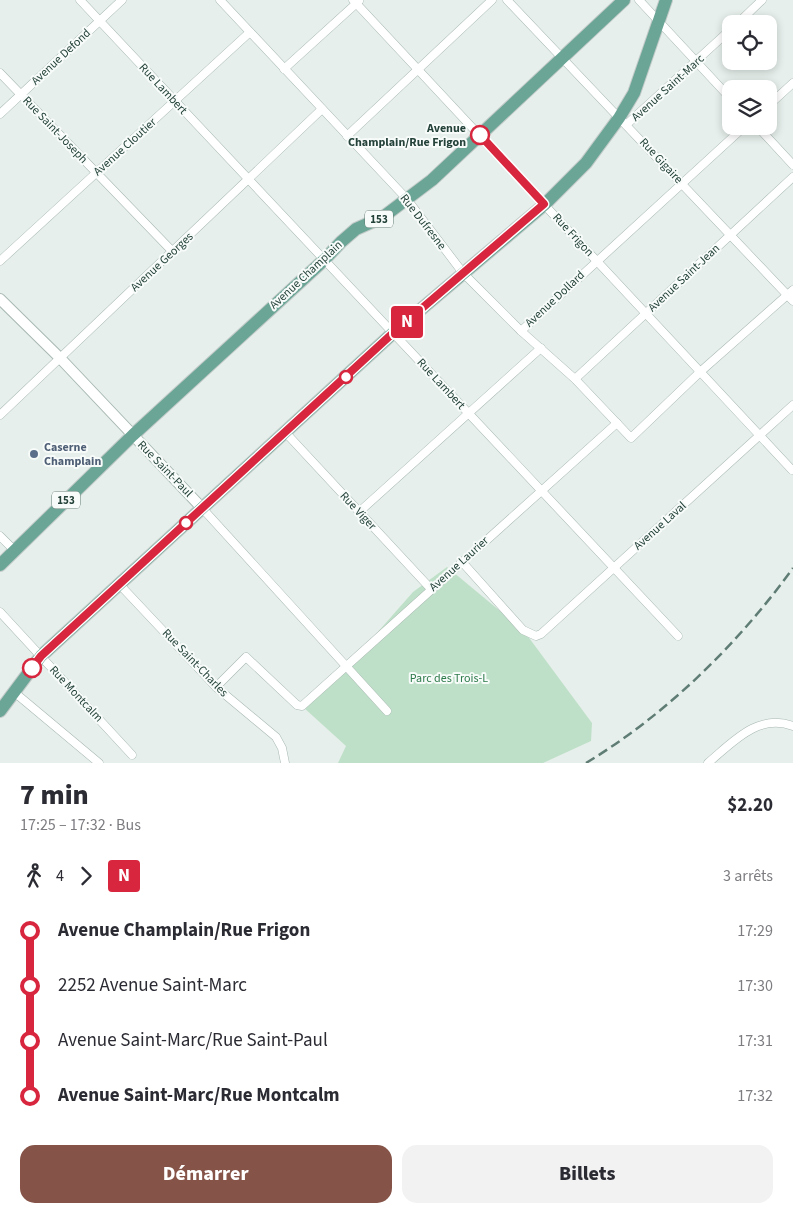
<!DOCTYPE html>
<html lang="fr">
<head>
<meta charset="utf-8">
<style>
  :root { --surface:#fff; --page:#f2f2f3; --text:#2b2b33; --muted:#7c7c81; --accent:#855347 }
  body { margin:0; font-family:"Source Sans 3",sans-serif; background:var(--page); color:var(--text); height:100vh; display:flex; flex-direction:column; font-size:19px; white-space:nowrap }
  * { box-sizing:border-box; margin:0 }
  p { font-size:16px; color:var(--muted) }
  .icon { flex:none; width:28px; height:28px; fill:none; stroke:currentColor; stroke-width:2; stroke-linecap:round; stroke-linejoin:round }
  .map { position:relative; height:763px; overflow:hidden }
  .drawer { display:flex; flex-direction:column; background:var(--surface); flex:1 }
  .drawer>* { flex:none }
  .badge { padding:0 10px; border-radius:4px; font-size:18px; line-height:32px }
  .tools { position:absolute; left:722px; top:15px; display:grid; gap:10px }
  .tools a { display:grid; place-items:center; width:55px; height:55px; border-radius:10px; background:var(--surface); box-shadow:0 2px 8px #0003; font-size:25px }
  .map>.badge { position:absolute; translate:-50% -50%; box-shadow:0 0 0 2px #fff }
  .legs { display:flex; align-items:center; gap:8px; height:55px; padding:0 20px; font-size:16px }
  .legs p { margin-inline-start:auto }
  .summary { display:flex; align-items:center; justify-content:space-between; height:85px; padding:0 20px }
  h1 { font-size:28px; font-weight:800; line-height:38px }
  .primary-button { display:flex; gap:10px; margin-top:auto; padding:10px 20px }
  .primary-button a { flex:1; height:58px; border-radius:15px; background:var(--accent); color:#fff; font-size:20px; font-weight:800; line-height:58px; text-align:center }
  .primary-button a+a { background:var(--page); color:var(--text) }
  ul { padding:0 20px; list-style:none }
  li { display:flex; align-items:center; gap:18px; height:55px; font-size:19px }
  li i { display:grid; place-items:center; width:8px; height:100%; margin:0 6px; background:currentColor }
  li i::after { content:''; width:12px; height:12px; margin:-6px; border:4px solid; border-radius:50%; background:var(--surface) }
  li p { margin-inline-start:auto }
  li:first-child i { background:linear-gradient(#0000 50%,currentColor 0) }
  li:last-child i { background:linear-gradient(currentColor 50%,#0000 0) }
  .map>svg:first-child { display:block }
</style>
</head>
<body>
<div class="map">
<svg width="793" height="763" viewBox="0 0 793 763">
  <rect width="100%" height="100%" fill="#e6efeb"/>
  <path fill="#bfe0c8" d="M447 567 524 631 592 723 591 741 543 763H338L346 746 303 707 347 667 413 592Z"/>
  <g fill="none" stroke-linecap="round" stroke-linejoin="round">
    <defs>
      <g id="minor">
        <path d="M80 0 678 636"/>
        <path d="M220 0 406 198 463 273 521 331 575 379 631 438 700 372 793 290"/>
        <path d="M353 0 792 470"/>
        <path d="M507 0 793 301"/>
        <path d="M639 0 731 99"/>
        <path d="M737 24 762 0"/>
        <path d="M284 69 359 1"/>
        <path d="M0 73 173 252"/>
        <path d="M769 105 793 83"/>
        <path d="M0 114 122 0"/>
        <path d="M626 125 731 29"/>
        <path d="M757 126 793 165"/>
        <path d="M347 136 492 0"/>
        <path d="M0 261 250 32"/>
        <path d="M521 331 745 126"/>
        <path d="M575 379 793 177"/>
        <path d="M0 415 322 109"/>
        <path d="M285 432 431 589"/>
        <path d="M202 508 387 711"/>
        <path d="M359 512 541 348"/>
        <path d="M0 536 14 550"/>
        <path d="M463 563 523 630 536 636 541 634 793 405"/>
        <path d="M120 585 216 687 276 737 282 748 285 763"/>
        <path d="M0 612 132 755"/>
        <path d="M216 687 246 657 297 705 302 706 617 423"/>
        <path d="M14 692 99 763"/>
        <path d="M708 763C733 742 758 713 793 726"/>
      </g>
      <path id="tertiary" d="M0 299 60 358 202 508"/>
      <g id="primary">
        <path d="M0 565 133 435 324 260 341 242 356 229 383 217 432 180 624 0"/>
        <path d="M0 711 41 656 393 333 544 205 586 163 619 118 634 93 666 0"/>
      </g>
    </defs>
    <use href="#minor" stroke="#a8b8b2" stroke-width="9"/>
    <use href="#tertiary" stroke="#a8b8b2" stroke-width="12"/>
    <use href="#primary" stroke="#c2cac8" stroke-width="14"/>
    <use href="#minor" stroke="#fff" stroke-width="8"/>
    <use href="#tertiary" stroke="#fff" stroke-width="10"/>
    <use href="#primary" stroke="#6aa596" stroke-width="12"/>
    <path stroke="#5f7d75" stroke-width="2.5" stroke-dasharray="10 5" stroke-linecap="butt" d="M586 763C667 714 738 644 793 568"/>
  </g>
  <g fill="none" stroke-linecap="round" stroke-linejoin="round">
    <defs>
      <path id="line-1" d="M32 668 41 656 393 333 544 204 480 135"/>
    </defs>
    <use href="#line-1" stroke="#fff" stroke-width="11"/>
    <use href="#line-1" stroke="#d7263d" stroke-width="8"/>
  </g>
  <g fill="#fff" stroke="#d7263d" stroke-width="2.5">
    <circle cx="480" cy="135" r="9"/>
    <circle cx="346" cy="377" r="6"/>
    <circle cx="186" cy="523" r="6"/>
    <circle cx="32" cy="668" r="9"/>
  </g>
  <circle fill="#5c6f8a" stroke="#f7fbf9" stroke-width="2" cx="34" cy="454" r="5"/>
  <g text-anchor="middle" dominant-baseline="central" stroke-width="4" stroke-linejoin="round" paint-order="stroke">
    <g fill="#f7fbf9" stroke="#637a73" stroke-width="1">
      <rect x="365" y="210.5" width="28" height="17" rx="4"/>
      <rect x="52" y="491.5" width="28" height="17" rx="4"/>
    </g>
    <g font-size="11" font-weight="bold" fill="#24423a">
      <text x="379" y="219">153</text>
      <text x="66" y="500">153</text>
    </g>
    <g font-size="12" fill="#24423a" stroke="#f7fbf9">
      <text transform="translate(61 57) rotate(-43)">Avenue Defond</text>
      <text transform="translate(668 88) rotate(-42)">Avenue Saint-Marc</text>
      <text transform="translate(163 89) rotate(47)">Rue Lambert</text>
      <text transform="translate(55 130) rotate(46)">Rue Saint-Joseph</text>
      <text transform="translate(125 147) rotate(-42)">Avenue Cloutier</text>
      <text transform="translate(661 161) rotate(47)">Rue Gigaire</text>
      <text transform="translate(423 222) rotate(52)">Rue Dufresne</text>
      <text transform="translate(573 235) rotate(47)">Rue Frigon</text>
      <text transform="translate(162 262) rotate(-43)">Avenue Georges</text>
      <text transform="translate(306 275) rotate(-43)">Avenue Champlain</text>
      <text transform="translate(684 278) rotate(-43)">Avenue Saint-Jean</text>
      <text transform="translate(555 299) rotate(-43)">Avenue Dollard</text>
      <text transform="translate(441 384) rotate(47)">Rue Lambert</text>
      <text transform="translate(165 469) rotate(46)">Rue Saint-Paul</text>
      <text transform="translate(358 511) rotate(47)">Rue Viger</text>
      <text transform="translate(660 526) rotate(-42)">Avenue Laval</text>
      <text transform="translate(459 564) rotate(-42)">Avenue Laurier</text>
      <text transform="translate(195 663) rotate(46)">Rue Saint-Charles</text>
      <text transform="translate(76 694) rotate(47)">Rue Montcalm</text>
    </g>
    <g font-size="12" font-weight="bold" fill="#24423a" stroke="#f7fbf9" text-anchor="end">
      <text x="466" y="128">Avenue<tspan x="466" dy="14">Champlain/Rue Frigon</tspan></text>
    </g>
    <g font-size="12" font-weight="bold" fill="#4e5e75" stroke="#f7fbf9" text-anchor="start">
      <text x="44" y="447">Caserne<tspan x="44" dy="14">Champlain</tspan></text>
    </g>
    <g font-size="12" fill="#2d7a4b" stroke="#f7fbf9">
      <text x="449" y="678">Parc des Trois-L</text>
    </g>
  </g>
</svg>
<div class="tools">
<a><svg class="icon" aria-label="locate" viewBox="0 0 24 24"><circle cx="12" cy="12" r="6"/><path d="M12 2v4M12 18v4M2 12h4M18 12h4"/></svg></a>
<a><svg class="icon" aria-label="layers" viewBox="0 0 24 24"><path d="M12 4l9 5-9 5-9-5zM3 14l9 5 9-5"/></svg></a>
</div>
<b class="badge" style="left:407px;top:322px;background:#d7263d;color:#fff">N</b>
</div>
<section class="drawer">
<div class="summary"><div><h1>7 min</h1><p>17:25 – 17:32 · Bus</p></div><b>$2.20</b></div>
<div class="legs"><svg class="icon" aria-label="walk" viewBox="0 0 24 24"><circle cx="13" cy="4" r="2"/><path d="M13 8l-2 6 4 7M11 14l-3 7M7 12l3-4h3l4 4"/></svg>4<svg class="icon" aria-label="forward" viewBox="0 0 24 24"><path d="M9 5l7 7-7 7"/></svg><b class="badge" style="background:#d7263d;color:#fff">N</b><p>3 arrêts</p></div>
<ul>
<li><i style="color:#d7263d"></i><b>Avenue Champlain/Rue Frigon</b><p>17:29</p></li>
<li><i style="color:#d7263d"></i><span>2252 Avenue Saint-Marc</span><p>17:30</p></li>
<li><i style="color:#d7263d"></i><span>Avenue Saint-Marc/Rue Saint-Paul</span><p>17:31</p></li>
<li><i style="color:#d7263d"></i><b>Avenue Saint-Marc/Rue Montcalm</b><p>17:32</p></li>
</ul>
<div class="primary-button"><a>Démarrer</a><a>Billets</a></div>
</section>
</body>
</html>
